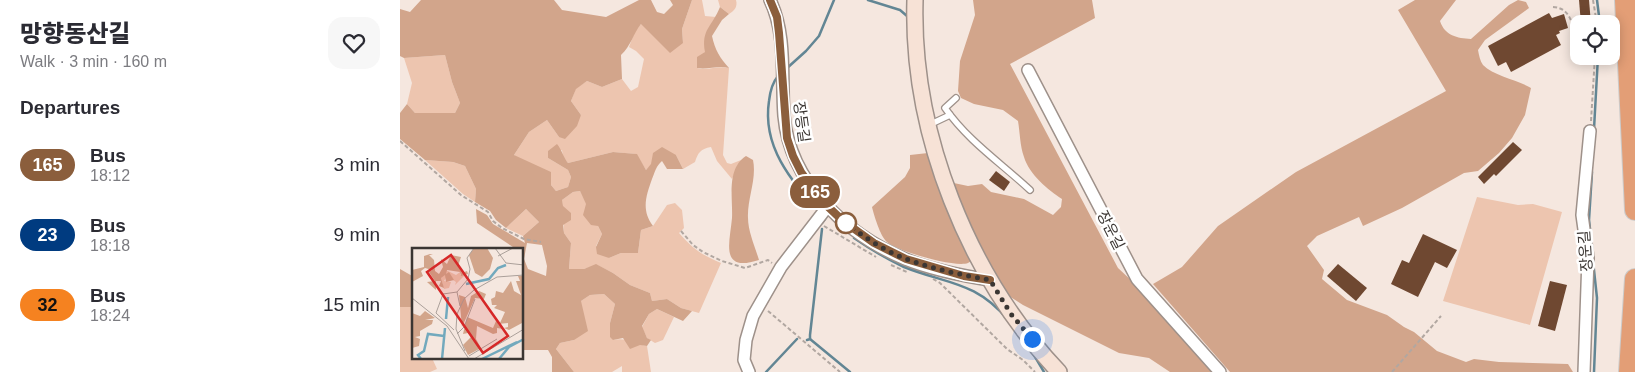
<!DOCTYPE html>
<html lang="en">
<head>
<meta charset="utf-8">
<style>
  :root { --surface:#fff; --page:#f7f7f7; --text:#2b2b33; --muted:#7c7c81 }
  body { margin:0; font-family:Arial,"Noto Sans KR",sans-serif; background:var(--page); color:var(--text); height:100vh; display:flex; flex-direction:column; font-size:19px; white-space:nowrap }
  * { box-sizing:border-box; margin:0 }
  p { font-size:16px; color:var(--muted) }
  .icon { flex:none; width:28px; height:28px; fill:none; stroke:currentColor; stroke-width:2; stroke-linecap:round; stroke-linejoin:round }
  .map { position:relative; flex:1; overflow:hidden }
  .drawer { display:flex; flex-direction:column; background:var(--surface); width:400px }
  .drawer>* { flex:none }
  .badge { padding:0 10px; border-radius:16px; font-size:18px; line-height:32px }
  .controls { position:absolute; left:1170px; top:15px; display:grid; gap:10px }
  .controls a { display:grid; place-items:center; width:50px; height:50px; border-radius:10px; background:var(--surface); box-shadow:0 2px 12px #0003; font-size:25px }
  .you { position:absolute; width:25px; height:25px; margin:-12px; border:4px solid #fff; border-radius:50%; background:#1a73e8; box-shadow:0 0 0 8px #1a73e833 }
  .map>.badge { position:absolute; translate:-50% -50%; box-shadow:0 0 0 2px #fff }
  h2 { padding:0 20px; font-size:19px; line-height:45px }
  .round { display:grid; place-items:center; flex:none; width:52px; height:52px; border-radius:15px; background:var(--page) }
  .headline { display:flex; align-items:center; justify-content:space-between; height:85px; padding:0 20px }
  h1 { font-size:24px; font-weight:800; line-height:38px }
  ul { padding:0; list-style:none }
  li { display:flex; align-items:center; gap:15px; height:70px; padding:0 20px }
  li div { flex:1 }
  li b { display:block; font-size:19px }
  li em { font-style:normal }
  li .badge { min-width:55px; font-weight:700; text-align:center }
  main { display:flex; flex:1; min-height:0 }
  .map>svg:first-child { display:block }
</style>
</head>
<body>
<main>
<section class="drawer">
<div class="headline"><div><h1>망향동산길</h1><p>Walk · 3 min · 160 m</p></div><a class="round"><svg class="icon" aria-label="heart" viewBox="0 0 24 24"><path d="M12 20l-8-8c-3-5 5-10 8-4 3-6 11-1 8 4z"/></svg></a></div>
<h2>Departures</h2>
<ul>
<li><span class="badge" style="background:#8b5e3c;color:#fff">165</span><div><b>Bus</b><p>18:12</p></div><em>3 min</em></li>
<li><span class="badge" style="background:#003b80;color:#fff">23</span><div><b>Bus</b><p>18:18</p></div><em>9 min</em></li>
<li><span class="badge" style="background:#f58220;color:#111">32</span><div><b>Bus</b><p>18:24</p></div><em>15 min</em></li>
</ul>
</section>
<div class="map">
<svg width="1235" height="372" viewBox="0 0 1235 372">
  <rect width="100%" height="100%" fill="#f5e7df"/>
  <g fill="#edc5af">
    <path d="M292 0H302L305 16 316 17 308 29 305 52 297 68C308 71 318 65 329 68L323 155 327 163 331 164 341 160 332 179 317 161 311 147C300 149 298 153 295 162L283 169 276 155 252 164 246 170 236 154 213 152 168 163 163 157 162 150 148 158 168 170 171 177 168 187 156 191 151 185 114 155 129 132 147 120 159 137 181 115 171 101 176 88 187 81 202 87 222 79 231 91 238 87 244 59 236 51 229 47 235 31 242 23 283 43 282 29Z"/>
    <path d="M318 0H336C338 7 334 11 329 14L320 7Z"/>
    <path d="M45 55 52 82 60 103 55 113H15L7 104 12 83 4 58Z"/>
    <path d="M25 160 53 162 65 166 76 189 75 202 63 194Z"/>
    <path d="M180 191 202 234 196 246 209 258 221 253H238L241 230 253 226 267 205 275 203 282 210 284 228 279 233C293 249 302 255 321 263L299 313 281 308 267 299 252 301 250 293 230 285 213 273 197 265 184 269H169L171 243 164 233 162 200 173 192Z"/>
    <path d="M1077 197 1118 205 1133 204 1162 212 1130 325 1043 301Z"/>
    <path d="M126 209 139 222 123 236 106 228Z"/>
    <path d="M204 294 215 304 210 323 213 340C227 337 234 344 247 346L251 372H222V366L212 372H174L156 349 160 343 174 340 181 301 190 295Z"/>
    <path d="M3 306 14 307V343L12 352H14V358H32L37 369 30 372H0V307Z"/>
    <path d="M257 309 274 317 263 340 255 343 247 338 242 327 249 314Z"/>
  </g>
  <g fill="#d2a58b" fill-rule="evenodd">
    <path d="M21 0H154L162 10 206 17 239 0H251L257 12 264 14 273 5 270 0H292L282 29 283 43 270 53 241 24C233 34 231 46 221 55L222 79 202 87 187 81 176 89 171 101 181 115 177 126 165 139 159 137 147 120 129 132 114 155 151 172V185L156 191 168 187 171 177 168 170 148 158V151L157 144C162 150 163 157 168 163L213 152 237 154 246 170 251 164 253 153 262 147 276 155 283 169H267L262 161C256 166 255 172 252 179 246 196 241 210 253 226L241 230 238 253H221L209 258 197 254 196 247 202 234 198 226 191 225 183 215 186 204 180 191 173 192 162 200 163 206 171 213V220L163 225 164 233 171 243 169 269H184L196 264 213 273 230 285 250 293 252 301 267 299 281 308 292 311 283 321 257 309 249 314 242 326 247 338 251 340 247 346 240 345 230 349 223 338 213 340 210 337V323L215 304 204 294 190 295 181 301 188 331 174 340 160 343 156 349 174 372H152V357L148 350H123L122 250 116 249 77 223 76 209 87 215 93 224 125 243 123 236 139 222 126 209 106 228 96 220 90 211 75 202 76 189 65 166 53 162 25 160 0 139V113L7 104 15 113H55L60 103 52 82 45 55 4 58 0 56V9L10 12ZM127 243 142 245 147 266 146 276 128 269 124 259Z"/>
    <path d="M573 0H692L695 18 610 64 718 268 733 282 813 372H770L749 358 719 353 623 305 601 291 549 182 568 186 582 184 591 192 624 199 653 215 661 207 662 199C648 190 629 174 624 157 620 146 620 133 618 121L603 110 574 104 561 98 558 91 560 61 575 15Z"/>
    <path d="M1015 0H1056L1040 21C1045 36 1057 38 1071 39L1109 5 1118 0 1126 2 1129 8 1085 40 1078 50C1079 55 1080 61 1083 65 1094 76 1118 80 1131 88L1125 115 1112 138 1099 153 1078 171 1064 173 1002 208 963 226 959 217 917 236 907 246 924 270 922 279 947 300 987 315 1004 327 1014 332 1037 351 1066 362 1074 359 1099 362 1168 364 1173 372H830L753 284 782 267 818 226 896 172 1046 91 998 10Z"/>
    <path d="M320 7 329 14 322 20 312 36C315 50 320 58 329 68 318 65 308 70 297 68V57L305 52C301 29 312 27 320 7Z"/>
    <path d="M528 153 532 166 572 257C571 261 572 261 568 263 555 268 497 251 487 242 480 236 474 215 472 207L505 177 510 168V155Z"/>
    <path d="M346 156 353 160C357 179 347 199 348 218 348 231 355 247 359 260 319 273 330 242 332 218 333 198 326 169 346 156Z"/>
    <path d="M0 269 14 277V307H0Z"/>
  </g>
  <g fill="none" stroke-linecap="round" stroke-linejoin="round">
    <g stroke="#628694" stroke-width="2.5">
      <path d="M468 0 500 10 507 16"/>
      <path d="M1197 0 1200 24"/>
      <path d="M386 69 406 51 419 36 434 0"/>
      <path d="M378 76C372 83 370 92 369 101 362 147 391 180 419 212"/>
      <path d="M1194 129 1198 56"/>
      <path d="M422 223 425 219"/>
      <path d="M454 238C470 249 487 259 504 267 546 284 576 281 608 320"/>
      <path d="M1191 238 1189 220 1192 172"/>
      <path d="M1193 261 1197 298 1194 372"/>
      <path d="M410 339 450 372"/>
      <path d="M407 340 410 339V335L422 229"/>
      <path d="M631 350 644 372"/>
      <path d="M366 372 397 339"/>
    </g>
  </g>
  <g fill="#6f4831">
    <path d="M1179 0H1189L1191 24H1181Z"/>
    <path d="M1149 13 1152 18 1164 14 1168 28 1159 31 1160 33 1156 35 1161 45 1111 72 1106 62 1098 66 1088 46Z"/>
    <path d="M1113 142 1122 150 1096 176 1094 174 1084 184 1078 177Z"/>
    <path d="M596 171 610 182 604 191 589 180Z"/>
    <path d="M1023 234 1057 250 1047 268 1035 262 1018 297 991 284 1002 260 1009 263Z"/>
    <path d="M938 264 967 288 956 301 927 276Z"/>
    <path d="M1150 281 1167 285 1155 331 1138 326Z"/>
  </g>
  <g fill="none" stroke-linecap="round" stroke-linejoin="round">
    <defs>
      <g id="lane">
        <path d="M556 98 545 108C568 141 601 163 630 190"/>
        <path d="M531 124 550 115"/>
      </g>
      <g id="street">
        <path d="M370 0C387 35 381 78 384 116 390 183 446 234 505 259 530 269 564 276 590 280"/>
        <path d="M628 70 737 279 820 372"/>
        <path d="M349 372 344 360 346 340 353 316 381 267 428 206"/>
        <path d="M1184 372 1188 258 1182 215 1190 131"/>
      </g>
      <path id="secondary" d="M515 0C511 133 568 276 659 372"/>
      <g id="highway">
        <path d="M1225 0 1235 210"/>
        <path d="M1229 372 1235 279"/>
      </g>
    </defs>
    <use href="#lane" stroke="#9e918a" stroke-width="8"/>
    <use href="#street" stroke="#9e918a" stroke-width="14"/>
    <use href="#secondary" stroke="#9e918a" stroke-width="18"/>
    <use href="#highway" stroke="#cccbca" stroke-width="22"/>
    <g stroke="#b1a7a1" stroke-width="2" stroke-dasharray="4 2.5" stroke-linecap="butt">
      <path d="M1193 0 1197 24"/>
      <path d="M1153 7C1172 8 1171 26 1179 39"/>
      <path d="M1191 121 1195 56"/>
      <path d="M0 141 61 195 88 212 93 221 102 228 124 239 141 242"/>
      <path d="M424 226 476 257"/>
      <path d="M281 231 293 245 303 252 322 261 345 268 368 260 372 263"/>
      <path d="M491 265 507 272"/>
      <path d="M533 279 540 283 607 349 623 360 635 372"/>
      <path d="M368 311 440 372"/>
      <path d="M992 372 1041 316"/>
    </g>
    <use href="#lane" stroke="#fff" stroke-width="5.5"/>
    <use href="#street" stroke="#fff" stroke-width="11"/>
    <use href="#secondary" stroke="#f7e2d6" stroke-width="15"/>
    <use href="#highway" stroke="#e39e76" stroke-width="20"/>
  </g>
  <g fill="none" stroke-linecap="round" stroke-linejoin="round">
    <defs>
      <path id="line" d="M370 0 377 17 379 33 387 138 393 156 401 172 423 202 441 219 453 228 474 243 506 259 564 276 590 280"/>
    </defs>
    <use href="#line" stroke="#fff" stroke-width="11"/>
    <use href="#line" stroke="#8b5e3c" stroke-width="8"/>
    <path stroke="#3b3633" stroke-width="5" stroke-dasharray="0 9" d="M446 223C464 237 485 251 506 259 533 269 562 275 590 280L611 314 632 339"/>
  </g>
  <circle fill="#fff" stroke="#8b5e3c" stroke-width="2.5" cx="446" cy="223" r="10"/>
  <g text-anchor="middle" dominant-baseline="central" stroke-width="5" stroke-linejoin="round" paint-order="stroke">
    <g font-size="15" fill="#3b3633" stroke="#fff">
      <text transform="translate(402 122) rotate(82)">장등길</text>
      <text transform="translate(711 230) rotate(63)">장운길</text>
      <text transform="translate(1185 251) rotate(-94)">장운길</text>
    </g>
  </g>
  <g transform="translate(12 248)">
    <rect width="111" height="111" fill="#f5e7df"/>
    <path d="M34 22 44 27 48 24V27L54 26 43 37 44 34 35 28 32 33 39 34 37 40 32 41 29 30Z" fill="#edc5af"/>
    <path d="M62 0H75L81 10 78 21 70 29 63 25 57 7ZM18 6 21 7H17L22 12 23 23 27 26 31 19 29 11 35 16 39 7 49 9 46 18 50 25 55 23 56 26 49 28 48 24 35 22 34 26 37 24 42 32 34 34 33 27 29 30 32 40 27 38 29 33H24V42L15 34 23 33 17 24 20 22 13 20 9 23 11 28 0 34V22L12 19V8ZM106 28H111L110 75 97 82 92 80 96 79V75L86 76 91 81 85 80V85L81 86 65 78 64 91 69 100 56 107 51 97 59 89 56 85 51 86 55 69 81 80 84 73 88 75 93 64 82 60 85 57H80L79 51 83 49 84 43 91 45 99 33 102 43 109 47 104 33H108ZM67 43 74 46 72 51 63 50 50 79 47 47 53 49 56 60 59 48ZM13 63 23 70 13 72H21L20 76 8 83V88L3 89 8 91 7 98 0 100V65L8 68Z" fill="#d2a58b"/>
    <path fill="none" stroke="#72a9bd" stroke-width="2.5" d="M54 36 77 31 86 20 94 17M34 71 36 49M9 111 6 107 12 103 16 86 32 88M30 111 33 80M70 111 105 94M87 111 97 99 112 91"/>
    <path fill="none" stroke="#aba09a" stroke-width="1" d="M83 0 94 15 112 17M86 8 101 0M0 50 35 78 57 111M48 58 45 44 56 31 58 21 55 10 62 0M42 82 24 65 31 46 45 44M45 86 52 79 63 51M53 103 44 81 45 66 52 51 62 42 85 29 112 27M57 108 85 91M62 111 112 81"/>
    <path fill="#d62828" fill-opacity="0.15" stroke="#d62828" stroke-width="2.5" d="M39 7 96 88 71 105 15 24Z"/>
    <rect width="111" height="111" fill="none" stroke="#3b3633" stroke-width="2.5"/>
  </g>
</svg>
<div class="controls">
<a><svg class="icon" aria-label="locate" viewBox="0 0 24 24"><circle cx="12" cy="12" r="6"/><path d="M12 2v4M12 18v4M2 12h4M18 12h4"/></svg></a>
</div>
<div class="you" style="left:632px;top:339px"></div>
<b class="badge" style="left:415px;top:192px;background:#8b5e3c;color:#fff">165</b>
</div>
</main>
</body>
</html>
